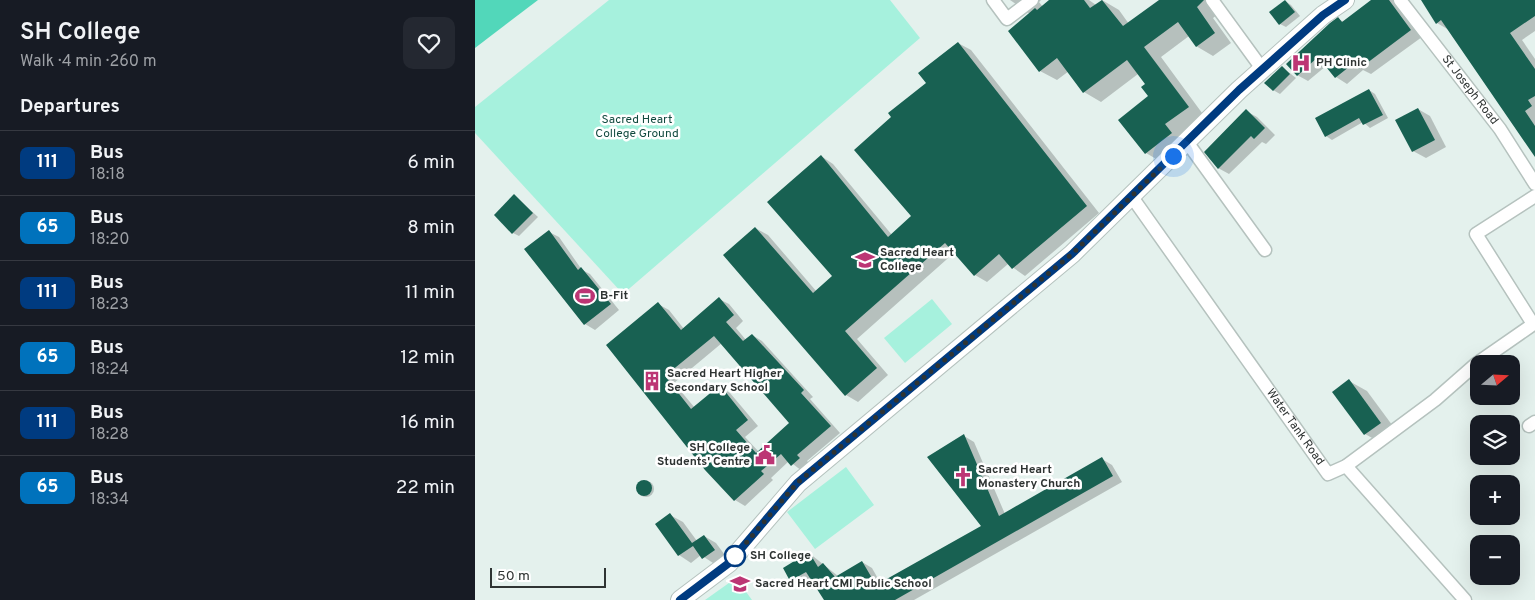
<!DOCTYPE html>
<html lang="en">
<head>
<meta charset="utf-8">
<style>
  :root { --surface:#171b24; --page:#242831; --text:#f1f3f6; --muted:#9ea1a6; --line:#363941 }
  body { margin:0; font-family:Overpass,sans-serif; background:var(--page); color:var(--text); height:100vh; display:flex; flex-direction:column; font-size:19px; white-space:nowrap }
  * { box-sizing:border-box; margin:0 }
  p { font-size:16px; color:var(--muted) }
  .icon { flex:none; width:28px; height:28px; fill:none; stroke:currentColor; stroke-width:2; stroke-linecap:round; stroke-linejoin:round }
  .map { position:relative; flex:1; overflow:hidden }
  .drawer { display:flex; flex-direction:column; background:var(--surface); width:475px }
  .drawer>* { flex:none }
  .badge { padding:0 10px; border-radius:8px; font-size:18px; line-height:32px }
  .needle { width:32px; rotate:71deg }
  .buttons { position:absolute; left:995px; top:355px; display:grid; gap:10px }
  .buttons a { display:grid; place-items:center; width:50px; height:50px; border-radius:10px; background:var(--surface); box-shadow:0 5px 20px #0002; font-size:25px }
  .scale { position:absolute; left:15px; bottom:12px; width:116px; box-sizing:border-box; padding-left:5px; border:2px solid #2f3433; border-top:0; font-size:14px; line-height:18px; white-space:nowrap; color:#2f3433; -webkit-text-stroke:4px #fff; paint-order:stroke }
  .you { position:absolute; width:25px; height:25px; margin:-12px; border:4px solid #fff; border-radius:50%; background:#1a73e8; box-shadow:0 0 0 8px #1a73e833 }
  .map>.badge { position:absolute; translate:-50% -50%; box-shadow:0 0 0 2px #fff }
  h2 { padding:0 20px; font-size:19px; line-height:45px }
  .round { display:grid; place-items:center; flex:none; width:52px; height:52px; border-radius:10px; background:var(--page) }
  .summary { display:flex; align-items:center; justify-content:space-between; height:85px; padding:0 20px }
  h1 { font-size:24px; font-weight:600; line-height:38px }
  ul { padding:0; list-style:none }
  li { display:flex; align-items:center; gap:15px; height:65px; padding:0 20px; border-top:1px solid var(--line) }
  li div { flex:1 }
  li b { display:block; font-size:19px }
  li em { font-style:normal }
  li .badge { min-width:55px; font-weight:700; text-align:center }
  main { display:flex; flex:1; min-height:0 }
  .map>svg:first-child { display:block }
</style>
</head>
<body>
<main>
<section class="drawer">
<div class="summary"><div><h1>SH College</h1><p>Walk · 4 min · 260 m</p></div><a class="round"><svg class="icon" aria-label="heart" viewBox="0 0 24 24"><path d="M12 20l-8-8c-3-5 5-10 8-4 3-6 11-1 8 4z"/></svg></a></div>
<h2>Departures</h2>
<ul>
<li><span class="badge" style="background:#003b80;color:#fff">111</span><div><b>Bus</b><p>18:18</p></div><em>6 min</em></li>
<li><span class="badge" style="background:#0072bc;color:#fff">65</span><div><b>Bus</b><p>18:20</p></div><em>8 min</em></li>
<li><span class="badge" style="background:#003b80;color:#fff">111</span><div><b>Bus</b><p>18:23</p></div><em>11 min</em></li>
<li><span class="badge" style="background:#0072bc;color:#fff">65</span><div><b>Bus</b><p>18:24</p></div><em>12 min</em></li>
<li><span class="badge" style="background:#003b80;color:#fff">111</span><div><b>Bus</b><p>18:28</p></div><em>16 min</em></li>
<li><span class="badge" style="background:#0072bc;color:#fff">65</span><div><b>Bus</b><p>18:34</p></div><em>22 min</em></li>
</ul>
</section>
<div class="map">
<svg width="1060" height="600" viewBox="0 0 1060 600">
  <rect width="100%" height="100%" fill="#e4f1ed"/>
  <g fill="#a6f1dd">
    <path d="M134 0H415L445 38 148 294 0 133V107Z"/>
    <path d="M457 299 477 324 430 363 409 338Z"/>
    <path d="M371 467 399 505 340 549 312 512Z"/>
    <path d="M261 578 277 600H230Z"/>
  </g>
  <path fill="#52d7ba" d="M0 0H63L0 48Z"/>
  <g fill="#0003" fill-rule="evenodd">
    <path d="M535 0H566L564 2 568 7 576 0H614L621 5 627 0 644 10 654 24 686 0H731L742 15 738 18 756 43 738 56 721 46 714 36 686 57 730 117 688 163 671 153 645 120 675 96 671 85 663 74 626 102 609 92 594 71 582 80 565 71 555 14Z"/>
    <path d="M898 0H919L947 37 896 74 888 70 872 84 861 77 851 66 833 81 822 75 863 19 869 22Z"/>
    <path d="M947 0H1060V31L1047 40 1060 59V156L974 30 962 23Z"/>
    <path d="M810 1 816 5 825 16 811 27 805 24Z"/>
    <path d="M483 43 496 50 624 213 550 276 533 264 512 282 500 275 480 252 382 339 413 375 383 402 371 395 280 228 293 235 342 292 359 276 346 156 358 164 417 235 438 216 453 83Z"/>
    <path d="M807 67 821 78 805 94 798 90Z"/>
    <path d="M894 90 900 94 913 118 895 128 888 122 857 140 851 136Z"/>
    <path d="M943 109 955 116 971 147 951 158 938 151Z"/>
    <path d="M771 111 782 117 800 135 791 144 787 142 754 174 743 168Z"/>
    <path d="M40 196 63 217 44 236 38 233Z"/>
    <path d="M74 232 84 237 107 270 115 274 144 310 120 330 110 324 51 249Z"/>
    <path d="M244 299 254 304 268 321 261 328 271 340 277 335 287 341 338 397 335 399 365 433 332 461 335 464 327 471 314 461 296 478 298 480 270 506 260 500 133 345 183 304 194 310 209 329ZM247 343 316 423 284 452 270 437 283 426 255 393 245 387 220 408 199 383Z"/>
    <path d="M874 381 892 391 923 433 908 444 890 434Z"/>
    <path d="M489 436 499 442 530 514 627 459 637 465 647 482 439 600H350L338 580 326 586 316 580 310 568 334 553 363 576 387 562 397 568 406 584 508 526Z"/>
    <circle cx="171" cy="489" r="8"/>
    <path d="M195 515 208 522 222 541 229 536 241 543 252 558 241 565 226 555 216 563 204 555 182 524Z"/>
  </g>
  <g fill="#186152" fill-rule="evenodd">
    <path d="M574 0H609L615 8 627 0 648 26 684 0H729L722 7 740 33 721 47 703 22 669 47 714 107 690 124 697 133 670 154 643 120 673 96 666 87 670 84 652 60 608 93 582 58 564 72 533 31 560 8 562 10Z"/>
    <path d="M810 0 820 12 804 25 794 12Z"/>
    <path d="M896 0H914L936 30 884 69 879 63 860 78 843 57 822 76 811 64 855 23 863 17 867 22Z"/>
    <path d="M946 0H1060V16L1035 33 1060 69V96L1053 100 1057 106 1050 111 1060 126V157L966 20 961 24Z"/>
    <path d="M483 42 612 206 537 269 524 254 499 276 470 243 370 331 402 368 370 396 248 255 280 227 338 293 357 276 292 202 346 155 413 237 436 216 379 150 416 117 413 113 451 83 443 73Z"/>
    <path d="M807 66 815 74 798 91 789 83Z"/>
    <path d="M894 89 908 115 888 125 884 118 850 137 840 118Z"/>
    <path d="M943 108 960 140 937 152 920 120Z"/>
    <path d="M771 109 790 128 779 139 776 136 743 169 729 152Z"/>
    <path d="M39 194 58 213 37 234 19 215Z"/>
    <path d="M74 230 103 270 106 267 136 304 109 325 49 249Z"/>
    <path d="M244 297 259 315 251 322 268 341 277 334 329 390 326 393 356 426 322 455 325 458 316 466 306 454 286 471 289 474 259 501 230 470 131 345 183 302 206 330ZM239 336 314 423 281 453 261 430 273 420 245 385 216 409 190 376Z"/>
    <path d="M874 379 906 423 889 435 857 392Z"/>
    <path d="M489 434 524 516 627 457 638 476 420 600H349L331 572 315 581 308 568 334 552 343 567 348 563 360 577 387 561 401 585 506 526 452 457Z"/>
    <circle cx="169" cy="488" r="8"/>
    <path d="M195 513 217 543 229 535 240 550 227 559 218 546 203 556 180 524Z"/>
  </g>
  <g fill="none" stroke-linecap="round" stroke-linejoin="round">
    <defs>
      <g id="street">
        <path d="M518 0 532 19 557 0"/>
        <path d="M737 0 788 70"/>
        <path id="s1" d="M925 0 1025 129 1060 184"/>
        <path d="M712 142 790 250"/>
        <path id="s2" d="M657 197 853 474 871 466 960 400 1001 364 1060 323"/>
        <path d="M1058 324 1001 234 1060 196"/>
        <path d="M1054 426 1060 422"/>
        <path d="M871 466 990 600"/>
      </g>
      <path id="secondary" d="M205 600 254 563 323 483 597 254 764 90 848 15 870 0"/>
    </defs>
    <use href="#street" stroke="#b5c2be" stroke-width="15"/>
    <use href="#secondary" stroke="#b5c2be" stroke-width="20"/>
    <use href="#street" stroke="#fff" stroke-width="12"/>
    <use href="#secondary" stroke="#fff" stroke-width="18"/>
  </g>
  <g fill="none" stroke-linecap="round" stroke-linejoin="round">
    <defs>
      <path id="line" d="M205 600 254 563 322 483 597 254 764 90 848 15 870 0"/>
    </defs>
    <use href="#line" stroke="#fff" stroke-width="11"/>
    <use href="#line" stroke="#003b80" stroke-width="8"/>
    <path stroke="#2f3433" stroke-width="5" stroke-dasharray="0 9" d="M260 556 322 483 597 254 698 156"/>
  </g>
  <defs>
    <symbol id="hospital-bare" viewBox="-9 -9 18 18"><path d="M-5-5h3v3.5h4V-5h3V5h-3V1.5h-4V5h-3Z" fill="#bc3574" stroke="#fff" stroke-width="2.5" paint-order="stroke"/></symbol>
    <symbol id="university-bare" viewBox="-9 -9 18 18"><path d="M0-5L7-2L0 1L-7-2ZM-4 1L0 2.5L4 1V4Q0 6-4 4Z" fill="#bc3574" stroke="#fff" stroke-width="2.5" paint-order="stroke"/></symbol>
    <symbol id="stadium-bare" viewBox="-9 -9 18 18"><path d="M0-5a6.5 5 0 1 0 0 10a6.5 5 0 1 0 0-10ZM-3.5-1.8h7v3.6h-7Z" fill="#bc3574" stroke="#fff" stroke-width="2.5" paint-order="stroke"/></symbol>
    <symbol id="building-bare" viewBox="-9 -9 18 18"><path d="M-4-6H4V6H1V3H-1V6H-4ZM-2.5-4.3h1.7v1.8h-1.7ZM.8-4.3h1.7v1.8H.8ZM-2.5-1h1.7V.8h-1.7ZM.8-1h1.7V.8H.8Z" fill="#bc3574" stroke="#fff" stroke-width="2.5" paint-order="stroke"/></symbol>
    <symbol id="civic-bare" viewBox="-9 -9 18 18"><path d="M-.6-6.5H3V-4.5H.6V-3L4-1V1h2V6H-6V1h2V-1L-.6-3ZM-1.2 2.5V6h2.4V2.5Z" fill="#bc3574" stroke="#fff" stroke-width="2.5" paint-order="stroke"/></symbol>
    <symbol id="church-bare" viewBox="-9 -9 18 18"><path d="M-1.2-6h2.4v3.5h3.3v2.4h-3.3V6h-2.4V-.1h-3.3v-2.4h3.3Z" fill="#bc3574" stroke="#fff" stroke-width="2.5" paint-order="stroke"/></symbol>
    <symbol id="school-bare" viewBox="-9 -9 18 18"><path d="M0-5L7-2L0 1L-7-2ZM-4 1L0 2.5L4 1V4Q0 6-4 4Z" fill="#bc3574" stroke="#fff" stroke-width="2.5" paint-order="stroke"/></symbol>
  </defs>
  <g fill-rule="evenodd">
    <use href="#hospital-bare" x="812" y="49" width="28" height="28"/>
    <use href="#university-bare" x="376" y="246" width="28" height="28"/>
    <use href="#stadium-bare" x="96" y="282" width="28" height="28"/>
    <use href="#building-bare" x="163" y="367" width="28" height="28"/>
    <use href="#civic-bare" x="276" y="441" width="28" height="28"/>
    <use href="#church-bare" x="474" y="463" width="28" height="28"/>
    <use href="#school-bare" x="251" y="570" width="28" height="28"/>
  </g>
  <circle fill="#fff" stroke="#003b80" stroke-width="2.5" cx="260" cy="556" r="10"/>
  <g text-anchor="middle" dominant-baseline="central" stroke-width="5" stroke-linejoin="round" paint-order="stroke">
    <g font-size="12" font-weight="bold" fill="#2f3433" stroke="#fff" text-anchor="start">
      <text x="841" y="63">PH Clinic</text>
      <text x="405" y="253">Sacred Heart<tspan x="405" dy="14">College</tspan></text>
      <text x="125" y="296">B-Fit</text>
      <text x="192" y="374">Sacred Heart Higher<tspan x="192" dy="14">Secondary School</tspan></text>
      <text x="275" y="448" text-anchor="end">SH College<tspan x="275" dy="14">Students' Centre</tspan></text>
      <text x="503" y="470">Sacred Heart<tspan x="503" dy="14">Monastery Church</tspan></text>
      <text x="280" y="584">Sacred Heart CMI Public School</text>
    </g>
    <g font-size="12" fill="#2f3433" stroke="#fff">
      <text stroke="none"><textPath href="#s1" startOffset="114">St Joseph Road</textPath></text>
      <text stroke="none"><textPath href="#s2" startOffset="282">Water Tank Road</textPath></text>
    </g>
    <g font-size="12" fill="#114a3f" stroke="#fff">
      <text x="162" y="120">Sacred Heart<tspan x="162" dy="14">College Ground</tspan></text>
    </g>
    <g font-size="12" font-weight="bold" fill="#2f3433" stroke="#fff" text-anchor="start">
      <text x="275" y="556">SH College</text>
    </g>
  </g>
</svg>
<div class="buttons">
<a><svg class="needle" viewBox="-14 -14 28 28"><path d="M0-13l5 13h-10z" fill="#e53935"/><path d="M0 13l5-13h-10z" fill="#9ea1a6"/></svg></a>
<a><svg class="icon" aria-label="layers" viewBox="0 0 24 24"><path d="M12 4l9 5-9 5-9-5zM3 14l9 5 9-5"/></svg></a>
<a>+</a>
<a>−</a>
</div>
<div class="scale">50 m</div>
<div class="you" style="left:698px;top:156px"></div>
</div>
</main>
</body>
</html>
